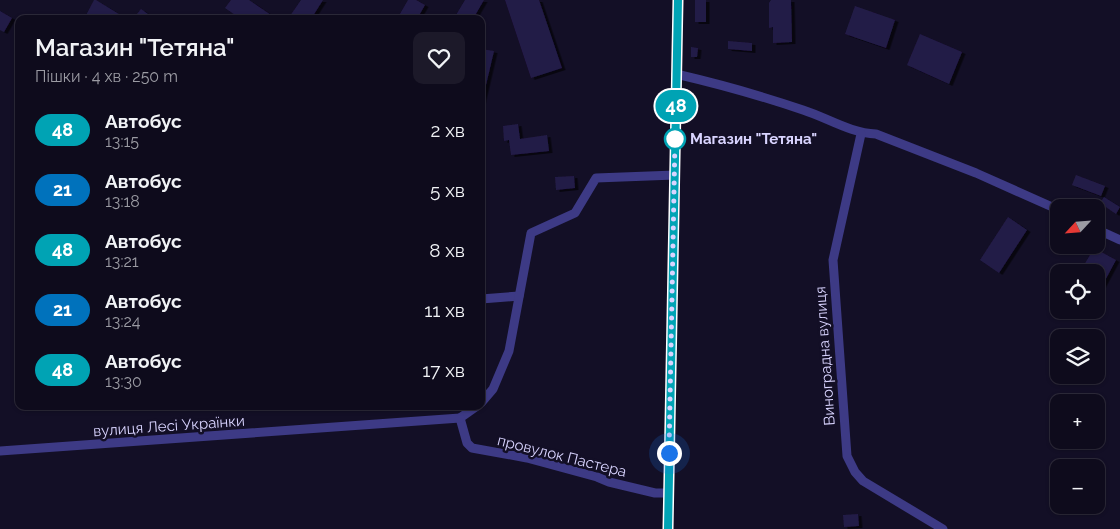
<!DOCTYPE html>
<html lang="uk">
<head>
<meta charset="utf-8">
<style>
  :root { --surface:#0e0b1c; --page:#1c1929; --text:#f1f3f6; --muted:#9b9ba3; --line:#2e2b3b }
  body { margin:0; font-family:Raleway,sans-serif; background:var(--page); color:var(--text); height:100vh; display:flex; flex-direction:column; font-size:19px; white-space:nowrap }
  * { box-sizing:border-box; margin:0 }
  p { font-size:16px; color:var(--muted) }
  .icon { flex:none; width:28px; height:28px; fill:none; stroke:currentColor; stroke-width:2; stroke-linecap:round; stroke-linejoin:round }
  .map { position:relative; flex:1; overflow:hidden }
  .details { position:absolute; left:15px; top:15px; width:470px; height:395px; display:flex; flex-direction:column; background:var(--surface); border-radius:10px; box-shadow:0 1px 4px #0004,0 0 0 1px var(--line) }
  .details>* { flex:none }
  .badge { padding:0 10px; border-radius:16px; font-size:18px; line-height:32px }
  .needle { width:32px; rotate:244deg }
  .buttons { position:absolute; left:1050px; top:199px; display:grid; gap:10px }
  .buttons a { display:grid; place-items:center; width:55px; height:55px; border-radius:10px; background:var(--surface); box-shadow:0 1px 4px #0004,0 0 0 1px var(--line); font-size:25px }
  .you { position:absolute; width:25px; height:25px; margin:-12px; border:4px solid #fff; border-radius:50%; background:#1a73e8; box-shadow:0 0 0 8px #1a73e833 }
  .map>.badge { position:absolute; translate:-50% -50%; box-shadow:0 0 0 2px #fff }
  .round { display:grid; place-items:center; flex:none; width:52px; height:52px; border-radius:10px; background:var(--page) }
  .headline { display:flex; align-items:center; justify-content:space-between; height:85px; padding:0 20px }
  h1 { font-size:24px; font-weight:600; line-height:38px }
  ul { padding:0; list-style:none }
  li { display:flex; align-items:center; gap:15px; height:60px; padding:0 20px }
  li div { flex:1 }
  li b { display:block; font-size:19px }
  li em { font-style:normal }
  li .badge { min-width:55px; font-weight:700; text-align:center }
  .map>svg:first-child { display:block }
</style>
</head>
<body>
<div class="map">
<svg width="1120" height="529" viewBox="0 0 1120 529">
  <defs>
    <filter id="shadow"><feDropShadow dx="3.5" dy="2" stdDeviation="0" flood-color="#0009"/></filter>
  </defs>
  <rect width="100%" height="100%" fill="#130f26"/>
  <g fill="#241b47" filter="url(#shadow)">
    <path d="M94 0H96L127 19H84Z"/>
    <path d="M231 0H249L277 19H241L225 8Z"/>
    <path d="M301 0H323L311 19H295L290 16Z"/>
    <path d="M408 0H416L425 5 417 19H397Z"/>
    <path d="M465 0H484L473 19H462L456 15Z"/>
    <path d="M505 0H539L562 68 531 78Z"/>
    <rect x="695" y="0" width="11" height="22"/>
    <path d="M771 0H791L792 42 773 43V27L769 28V3Z"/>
    <path d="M855 6 895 20 886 48 845 34Z"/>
    <path d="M141 9 155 19H133Z"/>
    <path d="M0 11 12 18 4 32 0 30Z"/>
    <path d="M920 34 962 52 949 84 907 65Z"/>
    <path d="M728 41 752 43V51L728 49Z"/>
    <path d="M691 47 698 48 697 57H691Z"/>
    <path d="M481 49 494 51 482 102H481Z"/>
    <path d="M518 124 520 139 547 135 549 151 511 155 509 140 504 141 503 126Z"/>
    <path d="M1076 175 1105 186 1101 196 1072 185Z"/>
    <path d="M574 176 575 188 556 190 555 177Z"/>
    <path d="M1104 197 1120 207 1116 214 1100 203Z"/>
    <path d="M1008 217 1027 230 999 273 980 260Z"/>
    <path d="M1094 248 1116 260 1101 288 1096 285V272H1080Z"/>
    <path d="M858 514 859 526 844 527 843 515Z"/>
  </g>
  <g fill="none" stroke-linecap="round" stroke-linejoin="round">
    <g stroke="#3d3a85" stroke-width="9">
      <path d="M676 74C719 84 762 96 803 110 828 118 850 133 876 134L976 173 1059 210"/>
      <path d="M861 134 833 260 847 456 855 472 863 481 943 529"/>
      <path d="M1096 229 1120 240"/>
      <path d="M481 299 519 296"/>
      <path d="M481 403 493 389 509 351 531 233 575 213 596 178 675 175"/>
      <path d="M477 406 460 418 467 443 472 448 527 458 597 477 609 482 655 493H669"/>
      <path d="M0 451 460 418"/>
      <path d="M668 529 678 0"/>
    </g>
  </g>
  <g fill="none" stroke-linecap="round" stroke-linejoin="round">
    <defs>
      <path id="line" d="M668 529 678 0"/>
    </defs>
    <use href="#line" stroke="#fff" stroke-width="11"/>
    <use href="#line" stroke="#00a3b4" stroke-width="8"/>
    <path stroke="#d9d4ff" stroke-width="5" stroke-dasharray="0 9" d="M669 453 675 139"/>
  </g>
  <circle fill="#fff" stroke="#00a3b4" stroke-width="2.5" cx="675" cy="139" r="10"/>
  <g text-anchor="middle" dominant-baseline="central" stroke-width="5" stroke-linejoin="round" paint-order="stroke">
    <g font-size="15" font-weight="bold" fill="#d9d4ff" stroke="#130f26" text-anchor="start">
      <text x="690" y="139">Магазин "Тетяна"</text>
    </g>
    <g font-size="15" fill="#d9d4ff" stroke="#130f26">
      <text transform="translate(825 356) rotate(-94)">Виноградна вулиця</text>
      <text transform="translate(169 426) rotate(-4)">вулиця Лесі Українки</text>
      <text transform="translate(562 456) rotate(14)">провулок Пастера</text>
    </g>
  </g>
</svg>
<div class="buttons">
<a><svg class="needle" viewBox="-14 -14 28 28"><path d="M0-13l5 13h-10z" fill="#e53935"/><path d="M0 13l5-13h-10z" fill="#9b9ba3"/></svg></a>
<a><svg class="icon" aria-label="locate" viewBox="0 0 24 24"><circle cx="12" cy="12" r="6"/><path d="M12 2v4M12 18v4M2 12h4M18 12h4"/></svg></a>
<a><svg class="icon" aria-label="layers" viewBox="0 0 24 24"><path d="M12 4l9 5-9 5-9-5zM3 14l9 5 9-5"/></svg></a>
<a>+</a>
<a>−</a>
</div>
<div class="you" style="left:669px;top:453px"></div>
<b class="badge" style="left:676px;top:106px;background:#00a3b4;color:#fff">48</b>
<section class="details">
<div class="headline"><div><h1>Магазин &quot;Тетяна&quot;</h1><p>Пішки · 4 хв · 250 m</p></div><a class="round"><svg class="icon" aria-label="heart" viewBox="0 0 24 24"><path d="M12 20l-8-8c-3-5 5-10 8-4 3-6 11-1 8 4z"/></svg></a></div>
<ul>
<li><span class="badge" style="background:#00a3b4;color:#fff">48</span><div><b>Автобус</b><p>13:15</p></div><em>2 хв</em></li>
<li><span class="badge" style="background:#0072bc;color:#fff">21</span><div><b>Автобус</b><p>13:18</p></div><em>5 хв</em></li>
<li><span class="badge" style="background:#00a3b4;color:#fff">48</span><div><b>Автобус</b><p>13:21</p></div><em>8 хв</em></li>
<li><span class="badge" style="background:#0072bc;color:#fff">21</span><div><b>Автобус</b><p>13:24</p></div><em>11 хв</em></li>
<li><span class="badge" style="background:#00a3b4;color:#fff">48</span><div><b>Автобус</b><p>13:30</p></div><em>17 хв</em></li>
</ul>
</section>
</div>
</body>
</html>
